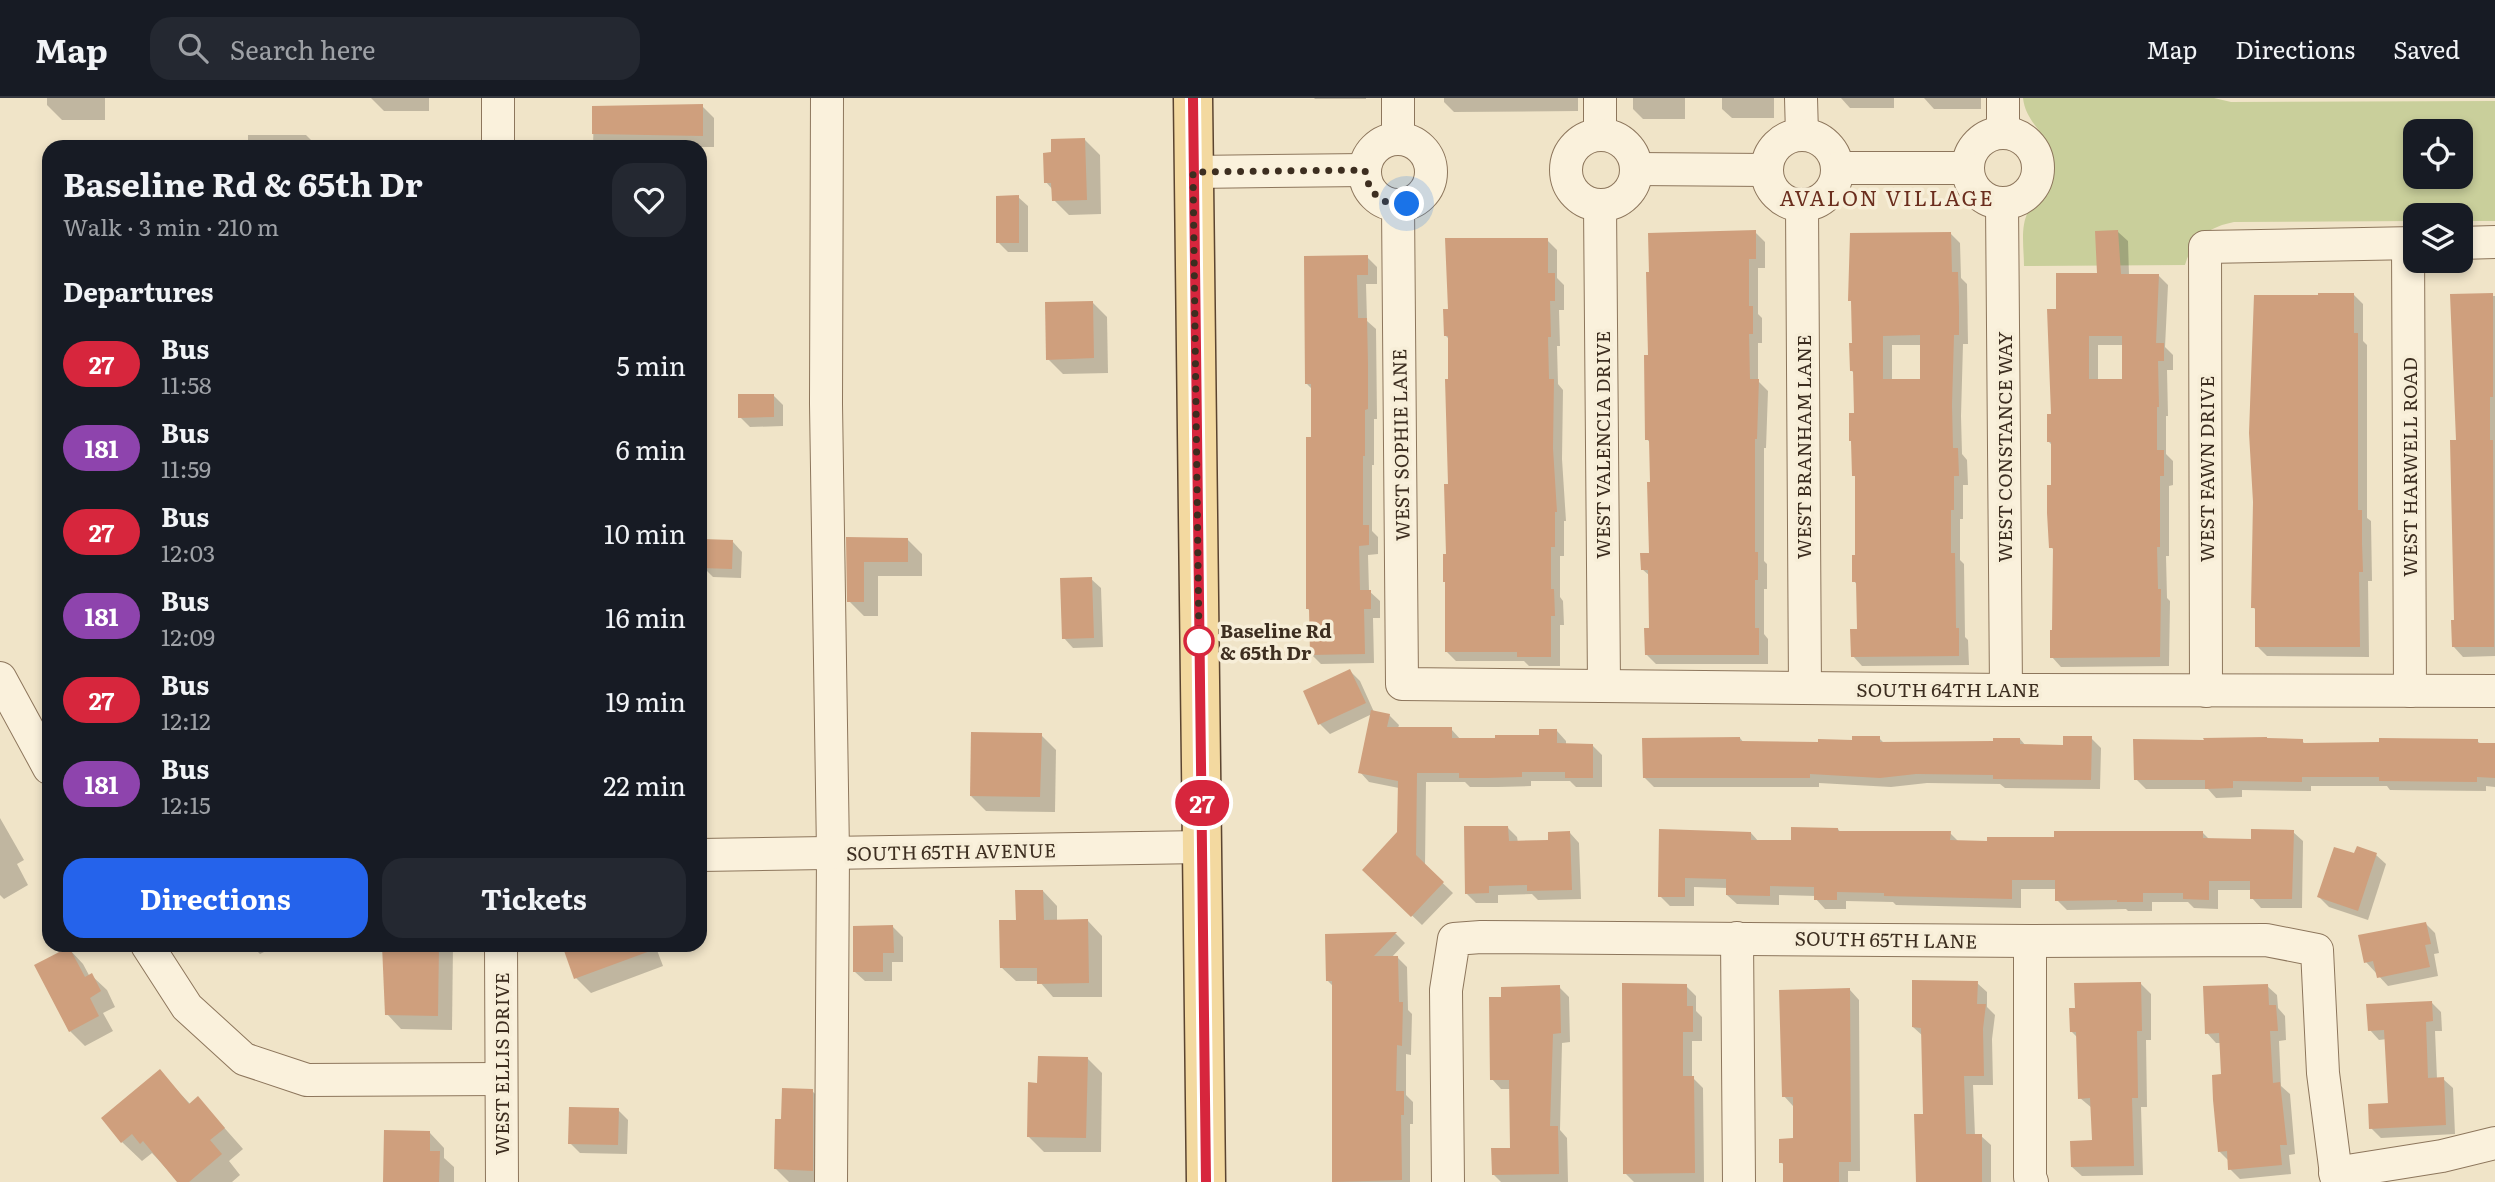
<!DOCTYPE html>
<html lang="en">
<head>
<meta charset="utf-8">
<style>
  :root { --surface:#171b24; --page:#242831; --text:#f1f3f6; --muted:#9ea1a6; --line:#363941; --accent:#2563eb }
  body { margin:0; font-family:Literata,serif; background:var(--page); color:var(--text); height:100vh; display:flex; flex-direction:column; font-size:26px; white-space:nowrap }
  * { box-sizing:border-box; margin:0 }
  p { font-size:23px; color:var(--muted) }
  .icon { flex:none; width:38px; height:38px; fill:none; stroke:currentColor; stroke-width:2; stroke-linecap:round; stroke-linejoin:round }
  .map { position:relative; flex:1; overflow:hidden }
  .side { position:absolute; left:42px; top:42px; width:665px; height:812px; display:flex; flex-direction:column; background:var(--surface); border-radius:21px; box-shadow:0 4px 10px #0003 }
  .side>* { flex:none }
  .badge { padding:0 14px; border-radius:23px; font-size:24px; line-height:46px }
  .tools { position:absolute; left:2403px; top:21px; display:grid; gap:14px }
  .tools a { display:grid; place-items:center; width:70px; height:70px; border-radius:14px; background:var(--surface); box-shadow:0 4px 10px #0003; font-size:35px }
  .you { position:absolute; width:35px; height:35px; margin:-18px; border:5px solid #fff; border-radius:50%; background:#1a73e8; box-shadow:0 0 0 10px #1a73e833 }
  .map>.badge { position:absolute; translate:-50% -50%; box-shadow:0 0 0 4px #fff }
  h2 { padding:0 21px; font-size:26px; line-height:63px }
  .round { display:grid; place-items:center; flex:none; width:74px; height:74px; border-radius:21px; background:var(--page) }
  .summary { display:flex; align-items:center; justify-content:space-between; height:119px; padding:0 21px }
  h1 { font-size:33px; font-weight:700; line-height:52px }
  .primary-button { display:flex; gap:14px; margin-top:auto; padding:14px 21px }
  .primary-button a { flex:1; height:80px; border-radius:21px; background:var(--accent); color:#fff; font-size:28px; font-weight:700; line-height:80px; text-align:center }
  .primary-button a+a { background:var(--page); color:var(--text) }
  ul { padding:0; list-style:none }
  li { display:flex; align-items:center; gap:21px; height:84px; padding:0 21px }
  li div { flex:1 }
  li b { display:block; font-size:26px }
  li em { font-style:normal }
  li .badge { min-width:77px; font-weight:700; text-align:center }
  header { display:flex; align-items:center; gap:42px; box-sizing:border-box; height:98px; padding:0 35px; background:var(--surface); border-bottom:2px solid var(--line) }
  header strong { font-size:33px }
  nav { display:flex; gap:38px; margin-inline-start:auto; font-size:24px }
  .search { width:490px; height:63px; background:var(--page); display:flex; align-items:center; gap:18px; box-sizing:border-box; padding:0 24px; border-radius:21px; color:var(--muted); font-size:26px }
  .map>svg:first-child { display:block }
</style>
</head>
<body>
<header>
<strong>Map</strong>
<div class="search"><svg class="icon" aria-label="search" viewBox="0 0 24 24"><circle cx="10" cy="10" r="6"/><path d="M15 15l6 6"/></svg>Search here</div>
<nav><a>Map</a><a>Directions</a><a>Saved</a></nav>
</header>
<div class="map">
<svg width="2495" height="1084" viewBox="0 0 2495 1084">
  <rect width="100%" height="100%" fill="#f0e4c8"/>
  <path fill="#c9cf9b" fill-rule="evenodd" d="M2023 0H2214L2231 4 2495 3V123H2461L2460 117H2415V123L2234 124C2208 129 2192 142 2185 167L2024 168C2024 151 2020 129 2028 114 2036 97 2052 89 2052 67 2053 37 2026 28 2023 0ZM2415 33H2460V79H2415Z"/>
  <g fill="#0003" fill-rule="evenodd">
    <path d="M47 0H105V22H62L47 7Z"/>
    <path d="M371 0H429V13H384Z"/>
    <path d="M1314 0H1366V1H1315Z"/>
    <path d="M1444 0H1578V13L1454 14 1444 4Z"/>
    <path d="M1633 0H1685V21H1643L1633 11Z"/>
    <path d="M1722 0H1774V20H1732L1722 11Z"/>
    <path d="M1841 0H1894V10H1850Z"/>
    <path d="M1924 0H1981V11H1934Z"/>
    <path d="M702 8 714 20V49H593L594 10Z"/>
    <path d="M248 37H306L318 49H248Z"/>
    <path d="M1085 42 1100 57 1101 116 1069 117 1054 102 1053 92 1046 84Z"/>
    <path d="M1018 99 1028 108V154H1008L998 144Z"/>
    <path d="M1755 134 1765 144V170H1758V216L1762 220V245H1758V283L1768 293 1766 350H1764V463L1767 466V491H1764V536L1768 541V566H1656L1647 557 1650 531V478L1642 471 1651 457V346L1647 341 1650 259Z"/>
    <path d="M2118 134 2128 143 2129 177H2158L2168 187 2165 249 2173 257V272H2167L2168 318H2166V356L2173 363V387L2169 388V458H2166L2167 500 2170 503 2169 568 2061 569 2052 559 2054 534 2055 453 2051 449 2052 347 2049 344 2058 212 2099 177ZM2098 247H2124V283H2098Z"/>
    <path d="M1950 135 1960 145 1961 180 1967 186 1968 246H1963L1961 318 1962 356 1967 362 1968 387H1963V421H1960V462L1964 466 1965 539 1968 542 1969 567 1862 568 1853 558 1859 533 1858 488 1854 483 1857 458V381L1854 377 1855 276 1851 272ZM1892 247H1922V282H1892Z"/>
    <path d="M1547 142 1557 152V180L1564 187V212H1559L1560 248H1557L1558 286 1563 292 1562 361 1566 423H1564V458H1560V499L1563 503 1564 527H1560V568H1529L1524 563H1456L1446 553 1450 283V242L1446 238 1450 213Z"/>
    <path d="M1367 159 1377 169V186H1366L1367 223 1376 231 1377 321H1374V367H1372V433L1378 439V456L1368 457 1369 493 1380 503V520H1373L1374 565 1321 566 1311 556V514L1308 511 1313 341 1312 291 1307 286 1306 160Z"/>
    <path d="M2354 197 2363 206V243L2367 247V420L2371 423 2372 483H2368L2369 559 2267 558 2257 548V513L2253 509Z"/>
    <path d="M2452 198H2495V558L2463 559 2454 549 2456 523 2457 343Z"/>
    <path d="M1092 204 1107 219 1108 275 1063 276 1048 261Z"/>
    <path d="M773 297 783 307V328L750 329 740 319Z"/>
    <path d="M44 381H49V414L44 410Z"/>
    <path d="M848 441H907L922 456V478H878V518H864L849 503Z"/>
    <path d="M733 444 742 454 741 480 713 479 703 469Z"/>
    <path d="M1091 481 1101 490 1103 549 1073 550 1064 540Z"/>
    <path d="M1350 573 1360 583 1374 614 1389 617 1399 627 1398 630 1451 631 1461 642 1541 638 1557 633 1566 643V647L1593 648 1602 657V689H1576L1570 683H1531V688L1498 689H1470L1465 684H1426L1425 768 1453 795 1422 827 1364 772 1399 735V690L1369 684 1360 674 1372 616 1330 636 1320 626 1305 594Z"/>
    <path d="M1041 637 1056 652 1055 714 986 713 971 698Z"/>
    <path d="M1740 640 1744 645 1819 646 1879 640 1885 646 1994 644 2020 641 2026 648 2064 649 2091 640 2101 650 2100 691 2005 690 2000 686 1927 685 1891 689 1819 685V689H1654L1644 679Z"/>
    <path d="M2302 643 2306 647 2477 643 2481 646H2495V689L2486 688V693L2390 692 2387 688H2311V693L2242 692V699L2216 700 2208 691H2146L2136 681Z"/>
    <path d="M0 720 24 762 17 766 28 787 4 801 0 797Z"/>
    <path d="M1508 730 1517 739 1518 745 1550 744 1570 735 1579 745 1581 801 1538 802 1532 796 1498 797V805H1476L1466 795Z"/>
    <path d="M1838 731 1841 735H1950L1959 744 2203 735 2210 742H2253L2293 734 2303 743 2302 810H2261L2252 800V792H2218V811L2194 810 2188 804H2152V813H2128L2126 811 2067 812 2057 802V791H2021V810L1896 807 1893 804 1846 803V811H1825L1816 801V798L1779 797V807L1737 806 1727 797 1728 790 1694 789V808H1670L1660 798 1661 732 1751 735 1759 744H1792Z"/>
    <path d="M2376 757 2386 766 2368 822 2329 809 2319 799 2355 758Z"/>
    <path d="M1043 793 1057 808V823H1088L1102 838V899H1053L1039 883H1016L1001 869 1018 824Z"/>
    <path d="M2426 826 2435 835 2439 855 2434 856 2438 878 2388 888 2366 864Z"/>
    <path d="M893 829 903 839V864H892V883H865L855 874Z"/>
    <path d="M1396 836 1405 845 1391 860H1398L1407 869 1408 912 1412 916 1411 957 1406 956V997L1413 1004V1026H1410V1084H1333L1334 889 1327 882V837Z"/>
    <path d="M251 847H278L260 856Z"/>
    <path d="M384 847H453L452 932 401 931 387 916Z"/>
    <path d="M564 847H655L663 868 591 895 576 880Z"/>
    <path d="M69 851 83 866 90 879 92 878 107 892 115 909 103 915 113 933 85 948 70 933Z"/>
    <path d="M1977 885 1987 894V909L1995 917 1992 941 1993 987H1973L1975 1038H1981L1991 1047V1084H1916L1924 1018 1923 938 1913 929Z"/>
    <path d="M2141 886 2151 896V942H2146L2147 1009H2141L2143 1077 2082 1078 2072 1069 2093 1044 2092 1010 2080 1000 2078 940 2071 933Z"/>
    <path d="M1686 888 1696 898V913L1702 919V943H1692V979L1703 990 1704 1084H1634L1625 1075Z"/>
    <path d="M2267 888 2277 897 2278 910 2285 918 2286 942 2279 943 2281 988 2290 996 2295 1056 2289 1057 2291 1076 2240 1081 2230 1071 2229 1063 2219 1053 2223 978 2221 945H2216L2207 935Z"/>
    <path d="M1559 889 1569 899 1570 944 1562 945 1560 1032 1567 1040 1568 1084H1501L1493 1076 1512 1052 1511 991H1501L1492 981 1502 900Z"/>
    <path d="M1850 892 1859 902 1860 1073H1848V1084H1785V1068L1781 1064 1795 1042 1793 1008 1784 998Z"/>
    <path d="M2431 904 2441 914 2442 933H2435L2437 981H2443L2453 990 2455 1036 2381 1040 2371 1030 2390 1007 2387 941 2379 942 2370 932Z"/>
    <path d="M1087 960 1102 975 1101 1054H1044L1029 1039 1039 986Z"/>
    <path d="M160 974 191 1007 198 1000 243 1051 229 1063 240 1077 232 1084H179L152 1055 142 1063 122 1044Z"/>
    <path d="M812 993 826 1006 825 1084H789L776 1071 783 1023Z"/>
    <path d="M618 1012 628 1022 627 1056 580 1055 570 1045Z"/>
    <path d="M430 1035 444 1050V1060L454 1069V1084H385Z"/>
  </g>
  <g fill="#cf9f7d" fill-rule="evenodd">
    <path d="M703 6V38L592 36V8Z"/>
    <path d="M1085 40 1087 102 1052 103 1051 85H1044L1043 55 1051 54V41Z"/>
    <path d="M1019 97V145H996V98Z"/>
    <path d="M1756 132V161H1749V208H1753V236H1749L1750 281H1759L1757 341H1755V454H1758V482H1755V530H1759V557H1645L1644 530H1649L1648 472H1641L1640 455H1649L1647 384H1650L1649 342H1645L1644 257H1648L1646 174H1649L1648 135Z"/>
    <path d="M2118 132 2121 176H2159L2156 245H2164V263H2158L2159 309H2157V352H2164V378H2160V449H2157L2158 491H2161L2160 559 2050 560V532H2052L2053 450H2049L2047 415V387H2051V344H2047V316H2051L2047 211H2056V175H2097L2095 133ZM2089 238H2122V281H2089Z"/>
    <path d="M1951 134 1952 174H1958L1959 210V237H1954L1952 307 1953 350H1958L1959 378H1954V412H1951V455H1955L1956 530H1959V558L1851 559 1850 531H1857L1856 484H1852V457H1855V378H1852L1851 343H1849V315H1854L1853 273H1850L1849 245H1852L1851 203H1848L1850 135ZM1920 237V281H1883V238Z"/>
    <path d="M1445 140H1548V175H1555V203H1550L1551 239H1548L1549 281H1554L1553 350 1557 414H1555V449H1551V491H1554L1555 518H1551V559H1517V554H1445V484H1443V456H1446L1444 386H1448L1445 281H1448V238H1444L1443 211H1448Z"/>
    <path d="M1368 157V177H1357L1358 220H1367L1368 266V311L1365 312V358H1363V427H1369V447L1359 448 1360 492H1371V511H1364L1365 556 1310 557 1309 511H1306V339H1311V286H1305L1304 158Z"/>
    <path d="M2318 195H2354V235H2358V412H2362V446L2363 474H2359L2360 549H2255V510H2251L2253 404 2249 335 2254 197H2318Z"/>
    <path d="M2493 195V299H2490V342H2493L2494 549H2452L2451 522H2454L2450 342H2456L2450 196Z"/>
    <path d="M1093 203 1094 260 1046 262 1045 204Z"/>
    <path d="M738 296H774V319L738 320Z"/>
    <path d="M846 439 908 440V464H864V504H847Z"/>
    <path d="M702 441 733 442 732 471 701 470Z"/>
    <path d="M1092 479 1094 540 1062 541 1060 480Z"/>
    <path d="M1350 571 1366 605 1318 627 1303 593Z"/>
    <path d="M1371 612 1390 616 1387 629H1452V640H1495V637H1539V631H1557V645L1593 646V680H1565V674H1522V679L1487 680H1459V675H1417L1416 757 1444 784 1411 819 1362 772 1397 734 1398 683 1358 675Z"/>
    <path d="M971 634 1042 635 1040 699 970 698Z"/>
    <path d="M1852 638H1880V644L1993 643V640H2020V646L2063 647V638H2092L2091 682 1993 681V677L1916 676 1880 680 1810 676V680H1643L1642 640 1740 639V643L1818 644V641L1852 642Z"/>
    <path d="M2267 639V640L2303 641V645L2379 644V640L2478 641V645H2495V680L2477 679V684L2379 683V679H2302V684L2233 683V690L2205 691V682H2134L2133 641 2204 642 2203 640Z"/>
    <path d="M1464 728H1508L1509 743 1548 742V734L1570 733 1572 792 1527 793V787L1489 788V795L1465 796Z"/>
    <path d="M1791 729 1838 730V733H1951L1950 742 1987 743V739H2054V733H2203V740L2251 741V731L2294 732 2292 801H2250V783H2209V802L2183 801V795H2143V804H2117V802L2055 803V782H2012V801L1884 798V795L1837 794V802H1814V789L1770 788V798L1726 797V781L1685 780V799H1658L1659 731 1751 734V742H1791Z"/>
    <path d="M2357 748 2377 755 2358 813 2317 799 2334 749 2354 755Z"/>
    <path d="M1015 792H1043L1044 822 1088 821 1089 885 1037 886V870H1000L999 822H1016Z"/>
    <path d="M2426 824 2431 846 2425 847 2430 869 2377 880 2373 863 2364 865 2358 837Z"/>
    <path d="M893 827 894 855H883V874H853V828Z"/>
    <path d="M1397 834 1374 858H1398L1399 904H1403L1402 948 1397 947 1396 993H1404V1017H1401L1402 1082 1332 1084V883H1326L1325 836Z"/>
    <path d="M382 847H439L438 918 385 917Z"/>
    <path d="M562 847H661V849L574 881Z"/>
    <path d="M69 849 85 879 92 875 101 893 90 900 99 918 69 934 34 867Z"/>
    <path d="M1912 882 1978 883 1977 906H1986L1983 931 1984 978H1964L1966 1036H1982V1084H1916L1914 1016H1923L1921 930 1912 929Z"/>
    <path d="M2141 884 2142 933H2137L2138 1000H2132L2134 1068 2071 1069 2070 1043 2092 1042 2090 1000 2078 1001 2076 934H2070L2069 910H2075L2074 885Z"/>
    <path d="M1622 885 1687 886V908H1693V934H1683V978H1694L1695 1075 1623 1076Z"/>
    <path d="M2268 886 2269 907H2276L2278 933H2270L2273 985 2280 984 2287 1047H2280L2282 1067 2228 1072 2227 1053 2218 1054 2213 1002 2212 977 2221 976 2219 935 2205 936 2203 888Z"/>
    <path d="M1560 887 1561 935 1553 936 1550 1028H1558L1559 1076 1492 1077 1491 1050H1510L1509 982H1490L1489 899H1501V889Z"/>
    <path d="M1850 890 1851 1064H1839V1084H1783V1065H1779V1041L1793 1040V999H1782L1779 892Z"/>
    <path d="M2432 903 2433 923 2426 924 2428 980 2444 979 2446 1027 2369 1031 2368 1006 2388 1005 2384 932 2368 933 2366 906Z"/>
    <path d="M1038 958 1088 959 1086 1040 1027 1039 1028 984 1037 985Z"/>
    <path d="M160 971 189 1006 198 998 225 1030 210 1042 222 1056 189 1084H177L143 1043 140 1046 132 1036 121 1045 101 1020Z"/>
    <path d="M782 990 813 991V1073L774 1071 775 1021H781Z"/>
    <path d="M569 1009 619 1010 618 1047 568 1046Z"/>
    <path d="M384 1032 430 1033V1053H440L439 1084H383Z"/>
  </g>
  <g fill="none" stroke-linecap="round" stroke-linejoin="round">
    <defs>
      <g id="minor">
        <path d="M498 0V49"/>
        <path d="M827 0 826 306 833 755 831 1084"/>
        <path d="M1398 0V40"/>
        <path d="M1600 0V36"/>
        <path d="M1801 0 1802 36"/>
        <circle cx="2003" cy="70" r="35"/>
        <path d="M2003 35V0"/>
        <circle cx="1802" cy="72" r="35"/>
        <circle cx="1601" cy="72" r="35"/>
        <circle cx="1398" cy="74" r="33"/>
        <path d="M1838 70H1967"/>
        <path d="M1636 71 1767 72"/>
        <path d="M1193 74 1365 72"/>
        <path d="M2002 106 2006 592"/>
        <path d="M1398 107 1402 586 2006 592 2495 593"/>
        <path d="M1600 107 1604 587"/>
        <path d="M1802 107 1805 590"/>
        <path d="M2408 145 2410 593"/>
        <path d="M2460 145 2495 144"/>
        <path d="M0 580 49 670"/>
        <path d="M2206 593 2205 149 2415 145"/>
        <path d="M700 757 1202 749"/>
        <path d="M1737 840 1739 1084"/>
        <path d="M2030 843V1079L2032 1084"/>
        <path d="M147 847 187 909 244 961 307 982 501 981"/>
        <path d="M501 847 502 1084"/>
        <path d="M2335 1075 2442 1058 2495 1045"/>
        <path d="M1448 1084 1446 892 1454 841 1481 839 2030 843 2266 842 2317 852 2323 975 2337 1084"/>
      </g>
      <path id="major" d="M1193 0 1206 1084"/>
    </defs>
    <use href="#minor" stroke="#8d765c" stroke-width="34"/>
    <use href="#major" stroke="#5b4430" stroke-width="41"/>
    <use href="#minor" stroke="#faf1dc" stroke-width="32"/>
    <use href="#major" stroke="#f3d9a0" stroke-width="38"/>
  </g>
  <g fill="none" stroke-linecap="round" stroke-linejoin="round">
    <defs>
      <path id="line" d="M1193 0 1206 1084"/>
    </defs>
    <use href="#line" stroke="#fff" stroke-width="16"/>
    <use href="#line" stroke="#d7263d" stroke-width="10"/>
    <path stroke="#3d2e20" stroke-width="7" stroke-dasharray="0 12.6" d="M1199 543 1193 74 1365 72C1368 96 1383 109 1407 106"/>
  </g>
  <circle fill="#fff" stroke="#d7263d" stroke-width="3.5" cx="1199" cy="543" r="14"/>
  <g text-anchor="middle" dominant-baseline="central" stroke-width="7" stroke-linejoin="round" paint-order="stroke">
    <g font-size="19" fill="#3d2e20" stroke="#f7eed8">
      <text transform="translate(1400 347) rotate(-91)">WEST SOPHIE LANE</text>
      <text transform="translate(1602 347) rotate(-90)">WEST VALENCIA DRIVE</text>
      <text transform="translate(1803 349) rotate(-90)">WEST BRANHAM LANE</text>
      <text transform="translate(2004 349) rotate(-90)">WEST CONSTANCE WAY</text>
      <text transform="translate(2409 369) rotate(-90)">WEST HARWELL ROAD</text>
      <text transform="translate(2206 371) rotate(-90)">WEST FAWN DRIVE</text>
      <text x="1948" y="591">SOUTH 64TH LANE</text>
      <text transform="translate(951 753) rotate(-1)">SOUTH 65TH AVENUE</text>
      <text transform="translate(1886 841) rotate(1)">SOUTH 65TH LANE</text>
      <text transform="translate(501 966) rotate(-90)">WEST ELLIS DRIVE</text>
    </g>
    <g font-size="19" font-weight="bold" fill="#3d2e20" stroke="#f7eed8" text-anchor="start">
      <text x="1220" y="532">Baseline Rd<tspan x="1220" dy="22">&amp; 65th Dr</tspan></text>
    </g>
    <g font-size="21" letter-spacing="2" fill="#6b2e1e" stroke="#f7eed8">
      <text x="1887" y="98">AVALON VILLAGE</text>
    </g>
  </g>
</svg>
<div class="tools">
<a><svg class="icon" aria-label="locate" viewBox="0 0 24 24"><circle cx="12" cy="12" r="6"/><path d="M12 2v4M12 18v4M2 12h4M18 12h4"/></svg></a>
<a><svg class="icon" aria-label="layers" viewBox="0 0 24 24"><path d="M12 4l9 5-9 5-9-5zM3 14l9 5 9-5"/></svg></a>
</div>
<div class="you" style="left:1407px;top:106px"></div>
<b class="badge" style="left:1202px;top:705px;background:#d7263d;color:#fff">27</b>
<section class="side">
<div class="summary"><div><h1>Baseline Rd &amp; 65th Dr</h1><p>Walk · 3 min · 210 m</p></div><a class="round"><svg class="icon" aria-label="heart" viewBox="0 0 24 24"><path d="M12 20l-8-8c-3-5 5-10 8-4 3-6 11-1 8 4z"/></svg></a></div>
<h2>Departures</h2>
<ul>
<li><span class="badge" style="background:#d7263d;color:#fff">27</span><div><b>Bus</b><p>11:58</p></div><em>5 min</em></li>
<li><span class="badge" style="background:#8e44ad;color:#fff">181</span><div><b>Bus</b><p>11:59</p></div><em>6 min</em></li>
<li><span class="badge" style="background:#d7263d;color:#fff">27</span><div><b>Bus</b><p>12:03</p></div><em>10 min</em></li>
<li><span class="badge" style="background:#8e44ad;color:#fff">181</span><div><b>Bus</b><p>12:09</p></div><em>16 min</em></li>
<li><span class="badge" style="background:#d7263d;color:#fff">27</span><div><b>Bus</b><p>12:12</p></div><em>19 min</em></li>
<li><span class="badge" style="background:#8e44ad;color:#fff">181</span><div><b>Bus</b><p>12:15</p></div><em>22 min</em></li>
</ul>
<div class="primary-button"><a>Directions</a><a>Tickets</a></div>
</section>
</div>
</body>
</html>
